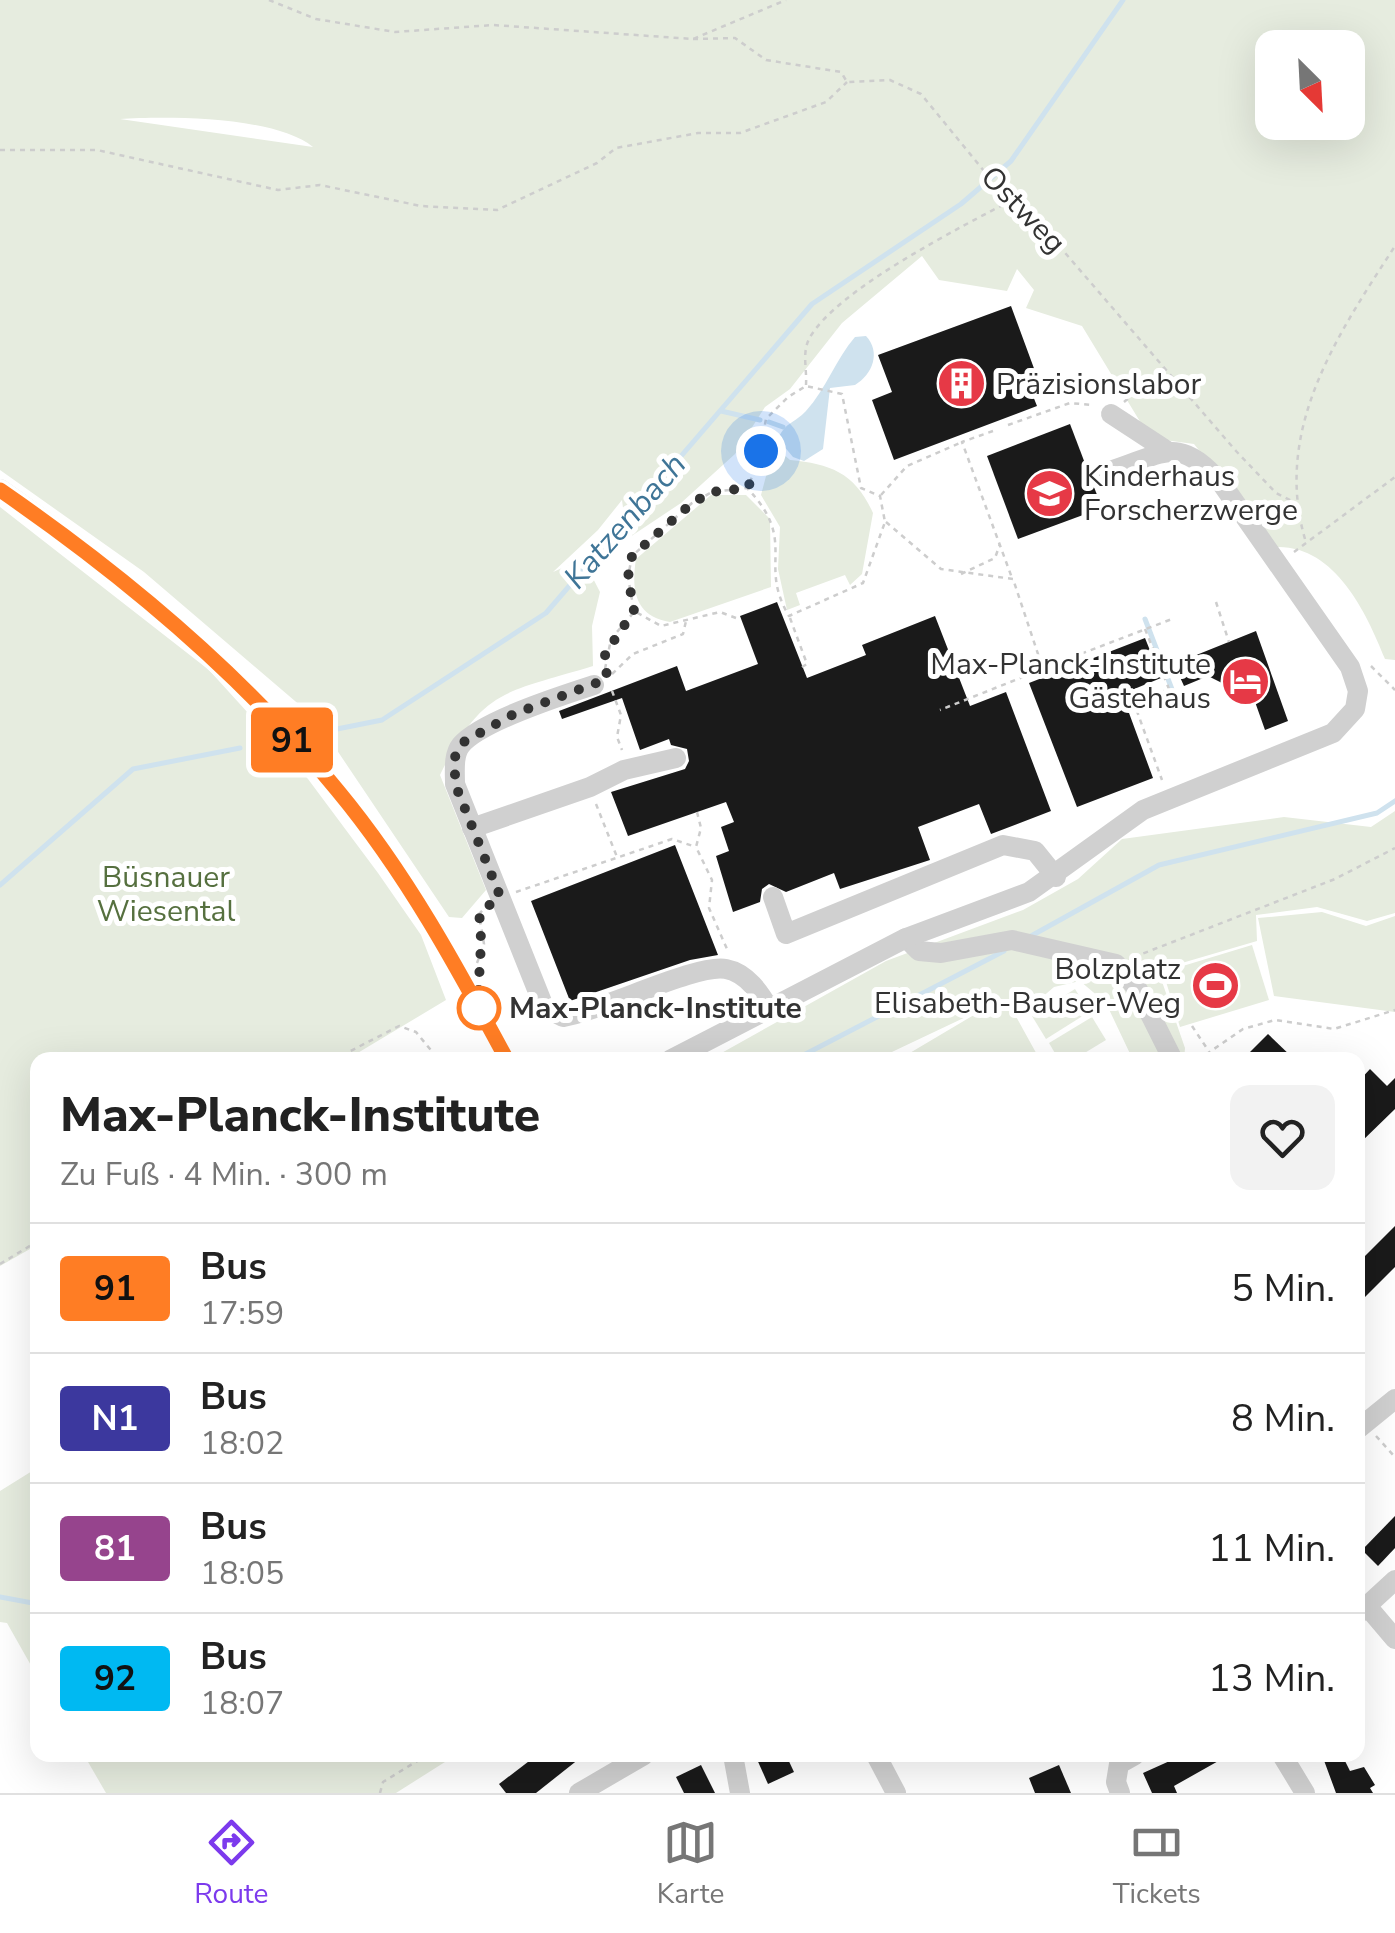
<!DOCTYPE html>
<html lang="de">
<head>
<meta charset="utf-8">
<style>
  :root { --surface:#fff; --page:#f2f2f2; --text:#222; --muted:#767676; --line:#e0e0e0; --accent:#7c3aed }
  body { margin:0; font-family:"Nunito Sans",sans-serif; background:var(--page); color:var(--text); height:100vh; display:flex; flex-direction:column; font-size:38px; white-space:nowrap }
  * { box-sizing:border-box; margin:0 }
  p { font-size:32px; color:var(--muted) }
  .icon { flex:none; width:55px; height:55px; fill:none; stroke:currentColor; stroke-width:2; stroke-linecap:round; stroke-linejoin:round }
  .map { position:relative; flex:1; overflow:hidden }
  .sheet { position:absolute; left:30px; top:1052px; width:1335px; height:710px; display:flex; flex-direction:column; background:var(--surface); border-radius:20px; box-shadow:0 10px 40px #0002 }
  .sheet>* { flex:none }
  .badge { padding:0 20px; border-radius:8px; font-size:35px; line-height:65px }
  .needle { width:65px; rotate:156deg }
  .fabs { position:absolute; left:1255px; top:30px; display:grid; gap:20px }
  .fabs a { display:grid; place-items:center; width:110px; height:110px; border-radius:20px; background:var(--surface); box-shadow:0 10px 40px #0002; font-size:50px }
  .you { position:absolute; width:50px; height:50px; margin:-25px; border:8px solid #fff; border-radius:50%; background:#1a73e8; box-shadow:0 0 0 15px #1a73e833 }
  .map>.badge { position:absolute; translate:-50% -50%; box-shadow:0 0 0 5px #fff }
  .round { display:grid; place-items:center; flex:none; width:105px; height:105px; border-radius:20px; background:var(--page) }
  .overview { display:flex; align-items:center; justify-content:space-between; height:170px; padding:0 30px }
  h1 { font-size:48px; font-weight:800; line-height:75px }
  ul { padding:0; list-style:none }
  li { display:flex; align-items:center; gap:30px; height:130px; padding:0 30px; border-top:2px solid var(--line) }
  li div { flex:1 }
  li b { display:block; font-size:38px }
  li em { font-style:normal }
  li .badge { min-width:110px; font-weight:700; text-align:center }
  .tabs { display:flex; justify-content:space-around; align-items:center; height:140px; border-top:2px solid var(--line); background:var(--surface); font-size:28px; color:var(--muted) }
  .tabs a { display:grid; justify-items:center; gap:5px }
  .tabs .on { color:var(--accent) }
  .map>svg:first-child { display:block }
</style>
</head>
<body>
<div class="map">
<svg width="1395" height="1793" viewBox="0 0 1395 1793">
  <rect width="100%" height="100%" fill="#fff"/>
  <g fill="#e6ecdf" fill-rule="evenodd">
    <path d="M0 0H1395V660L1385 659C1366 611 1334 545 1276 547L1194 444 1150 438 1082 326 1026 308 1034 290 1017 269 1007 291 939 280 922 256 842 323 790 389 765 407 735 454 681 503 627 539 622 500 598 530 553 572 583 559 600 592 592 626 593 666C505 693 482 688 440 775L486 890 462 918 449 917 316 719 144 572 0 470ZM1272 48H1348V122H1272ZM120 119C168 116 275 116 313 147Z"/>
    <path d="M774 446 790 460C831 464 855 473 873 513L862 574 850 585 845 575 796 593 800 605 787 610 778 569 780 527 761 495Z"/>
    <path d="M711 495H746L770 519 771 587 670 622C635 617 631 590 636 559Z"/>
    <path d="M0 507 209 670 308 779 378 873 421 935 446 1000 346 1060H38L37 1245 0 1266Z"/>
    <path d="M1395 811V913L1367 921 1317 907 1256 915 1257 941 1158 970 1185 1048 1184 1060H1133L1106 1003 1080 981 1054 987 1019 1017 1013 1011 1040 1060H898L989 1006 875 1060H709L886 961 1023 910 1078 879 1122 839 1284 817 1371 827Z"/>
    <path d="M1322 912 1366 926 1395 916V1012L1274 996 1258 918Z"/>
    <path d="M1252 945 1269 1000 1180 1027 1163 972Z"/>
    <path d="M1075 989 1089 1012 1046 1039 1032 1016Z"/>
    <path d="M1092 1017 1106 1040 1073 1060H1059L1049 1043Z"/>
    <path d="M37 1468V1676L7 1623 0 1622V1491Z"/>
    <path d="M84 1755H456L396 1793H106Z"/>
  </g>
  <path fill="#cfe2ee" d="M866 336C881 352 873 374 855 385L830 388 823 449 804 461 793 457 778 439C785 422 795 423 806 411 826 389 836 359 855 337Z"/>
  <g fill="none" stroke-linecap="round" stroke-linejoin="round">
    <g stroke="#cfe2ee" stroke-width="5">
      <path d="M721 411 760 420"/>
      <path d="M769 422 783 427"/>
      <path d="M1145 619 1173 692"/>
      <path d="M332 730 382 720 546 613 812 304 961 204 1011 161 1123 0"/>
      <path d="M0 885 133 769 240 748"/>
      <path d="M1031 936 1159 865 1377 813 1395 801"/>
      <path d="M794 1060 1004 951"/>
      <path d="M0 1597 38 1604"/>
    </g>
  </g>
  <g fill="#1a1a1a">
    <path d="M1011 306 1039 382 1029 386 1037 406 894 460 872 400 892 392 878 355Z"/>
    <path d="M1070 424 1102 508 1018 539 987 456Z"/>
    <path d="M777 602 807 678 866 655 862 645 935 616 970 706 1006 692 1051 811 991 834 979 804 918 827 930 860 840 889 834 873 786 892 769 884 762 889 760 902 733 912 716 856 729 851 721 827 734 822 726 802 628 836 611 792 685 769 689 761 687 749 671 745 669 739 640 750 622 698 562 719 559 711 677 666 686 691 758 664 740 616Z"/>
    <path d="M1256 631 1288 721 1265 730 1254 699 1208 676 1184 686 1174 664Z"/>
    <path d="M1145 638 1161 678 1122 694 1153 778 1077 807 1029 683Z"/>
    <path d="M675 845 718 955 690 960 570 1001 531 901Z"/>
    <path d="M1268 1034 1295 1060H1242Z"/>
    <path d="M1370 1069 1387 1086 1395 1078V1109L1358 1145V1082Z"/>
    <path d="M1395 1226V1267L1358 1304V1263Z"/>
    <path d="M1395 1516V1548L1378 1566 1362 1550Z"/>
    <path d="M537 1755H584L536 1793H506L499 1784Z"/>
    <path d="M755 1755H786L794 1772 768 1784Z"/>
    <path d="M1183 1755H1229L1174 1786 1177 1793H1152L1143 1773Z"/>
    <path d="M1322 1755H1342L1350 1771 1364 1767 1375 1785 1370 1788 1373 1793H1336Z"/>
    <path d="M701 1765 715 1793H684L676 1777Z"/>
    <path d="M1059 1765 1071 1793H1035L1029 1778Z"/>
  </g>
  <g fill="none" stroke-linecap="round" stroke-linejoin="round">
    <g stroke="#cdcdcd" stroke-width="2.5" stroke-dasharray="5 5" stroke-linecap="butt">
      <path d="M269 0 316 19 395 32 493 25 693 39 786 0"/>
      <path d="M693 39 735 38 766 60 841 72 847 82 890 80 921 94 984 171 1041 225 1236 451 1276 493 1294 502"/>
      <path d="M0 150H97L278 190 320 185 421 206 497 210 597 163 616 148 698 133H740L826 102 847 82"/>
      <path d="M806 385C807 369 802 353 809 339 835 290 963 226 1014 199"/>
      <path d="M1124 402 1164 368"/>
      <path d="M1008 425 1070 403 1092 405"/>
      <path d="M993 431 962 442 1012 578"/>
      <path d="M881 495 907 466 960 443"/>
      <path d="M886 522 941 569 1013 579 1043 669 940 710"/>
      <path d="M1305 539C1273 429 1338 334 1395 246"/>
      <path d="M1294 552 1395 477"/>
      <path d="M961 574 995 558 1000 544"/>
      <path d="M1216 602 1229 642"/>
      <path d="M736 618 720 612 661 626 634 611 628 577 632 556 692 503 712 492 747 488C799 542 757 563 789 616L863 583 885 522 880 496 861 488 842 394 806 386 788 397 766 419 757 466 747 488"/>
      <path d="M790 618 807 664 802 667"/>
      <path d="M1145 629 1169 689 1134 703 1162 780"/>
      <path d="M1371 666 1395 690"/>
      <path d="M1044 668 1172 619"/>
      <path d="M605 669 611 639 634 612"/>
      <path d="M612 674 633 654 683 634 686 621"/>
      <path d="M612 691 621 715 617 737 622 750"/>
      <path d="M596 804 617 857"/>
      <path d="M697 812 701 828 696 847 712 880 709 908 727 949"/>
      <path d="M516 892 672 839 696 847"/>
      <path d="M1134 957 1335 879 1395 848"/>
      <path d="M477 963 484 944 479 914 483 910"/>
      <path d="M1192 1026 1208 1050"/>
      <path d="M333 1060 399 1026 416 1032 439 1060"/>
      <path d="M1198 1060 1243 1029 1275 1020 1334 1029 1395 1010"/>
      <path d="M0 1264 38 1241"/>
      <path d="M1376 1436 1395 1457"/>
      <path d="M380 1793 383 1782 427 1755"/>
    </g>
    <g stroke="#d0d0d0" stroke-width="20">
      <path d="M1111 414 1169 452"/>
      <path d="M0 489C125 576 240 673 338 791 405 873 457 967 507 1060"/>
      <path d="M594 685C563 695 481 721 461 745 453 755 455 771 455 784L544 1007 563 1017C602 1011 697 963 726 969 747 973 760 993 770 1010"/>
      <path d="M472 828 590 787 624 770 676 758"/>
      <path d="M773 897 786 934 1003 845 1035 851 1056 877"/>
      <path d="M906 938 919 951 941 953 1012 940 1116 964 1138 990 1173 1060"/>
      <path d="M670 1060 906 938 1029 892 1143 810 1333 733 1355 709 1358 691 1350 667 1222 484C1177 433 1165 454 1107 472"/>
      <path d="M1358 1429 1395 1399"/>
      <path d="M1367 1606 1395 1639"/>
      <path d="M1358 1614 1395 1580"/>
      <path d="M733 1755 740 1793"/>
      <path d="M876 1755 896 1793"/>
      <path d="M1282 1755 1305 1793"/>
      <path d="M579 1793 644 1755"/>
      <path d="M1120 1793 1116 1782 1119 1764 1135 1755"/>
    </g>
  </g>
  <g fill="none" stroke-linecap="round" stroke-linejoin="round">
    <defs>
      <path id="line" d="M0 490C125 576 241 673 338 791 406 873 457 967 507 1060"/>
    </defs>
    <use href="#line" stroke="#fff" stroke-width="22"/>
    <use href="#line" stroke="#ff7d24" stroke-width="15"/>
    <path stroke="#333" stroke-width="10" stroke-dasharray="0 18" d="M479 1008C477 975 484 946 479 914L500 896 455 784V757L462 743 514 714 607 679 605 654 634 611 628 577 632 556 692 503 712 492 748 488 761 451"/>
  </g>
  <defs>
    <symbol id="building-disc" viewBox="-11 -11 22 22"><circle r="9.5" fill="#e63946" stroke="#fff"/><path d="M-4-6H4V6H1V3H-1V6H-4ZM-2.5-4.3h1.7v1.8h-1.7ZM.8-4.3h1.7v1.8H.8ZM-2.5-1h1.7V.8h-1.7ZM.8-1h1.7V.8H.8Z" fill="#fff"/></symbol>
    <symbol id="school-disc" viewBox="-11 -11 22 22"><circle r="9.5" fill="#e63946" stroke="#fff"/><path d="M0-5L7-2L0 1L-7-2ZM-4 1L0 2.5L4 1V4Q0 6-4 4Z" fill="#fff"/></symbol>
    <symbol id="hotel-disc" viewBox="-11 -11 22 22"><circle r="9.5" fill="#e63946" stroke="#fff"/><path d="M-6-4.5h1.5V1H6V5H4.5V3h-9V5H-6ZM-4 0a1.8 1.8 0 1 1 3.6 0ZM.5 0V-2.5h3Q6-2.5 6 0Z" fill="#fff"/></symbol>
    <symbol id="stadium-disc" viewBox="-11 -11 22 22"><circle r="9.5" fill="#e63946" stroke="#fff"/><path d="M0-5a6.5 5 0 1 0 0 10a6.5 5 0 1 0 0-10ZM-3.5-1.8h7v3.6h-7Z" fill="#fff"/></symbol>
  </defs>
  <g fill-rule="evenodd">
    <use href="#building-disc" x="934" y="356" width="55" height="55"/>
    <use href="#school-disc" x="1022" y="466" width="55" height="55"/>
    <use href="#hotel-disc" x="1218" y="654" width="55" height="55"/>
    <use href="#stadium-disc" x="1188" y="958" width="55" height="55"/>
  </g>
  <circle fill="#fff" stroke="#ff7d24" stroke-width="5" cx="479" cy="1008" r="20"/>
  <g text-anchor="middle" dominant-baseline="central" stroke-width="10" stroke-linejoin="round" paint-order="stroke">
    <g font-size="30" fill="#333" stroke="#fff">
      <text transform="translate(1023 210) rotate(46)">Ostweg</text>
    </g>
    <g font-size="30" fill="#333" stroke="#fff" text-anchor="start">
      <text x="996" y="384">Präzisionslabor</text>
      <text x="1084" y="476">Kinderhaus<tspan x="1084" dy="34">Forscherzwerge</tspan></text>
      <text x="1211" y="664" text-anchor="end">Max-Planck-Institute<tspan x="1211" dy="34">Gästehaus</tspan></text>
      <text x="1181" y="969" text-anchor="end">Bolzplatz<tspan x="1181" dy="34">Elisabeth-Bauser-Weg</tspan></text>
    </g>
    <g font-size="30" fill="#56703f" stroke="#fff">
      <text x="166" y="877">Büsnauer<tspan x="166" dy="34">Wiesental</tspan></text>
    </g>
    <g font-size="30" font-weight="bold" fill="#333" stroke="#fff" text-anchor="start">
      <text x="509" y="1008">Max-Planck-Institute</text>
    </g>
    <g font-size="32" font-style="italic" fill="#3f7597" stroke="#fff">
      <text transform="translate(625 521) rotate(-49)">Katzenbach</text>
    </g>
  </g>
</svg>
<div class="fabs">
<a><svg class="needle" viewBox="-14 -14 28 28"><path d="M0-13l5 13h-10z" fill="#e53935"/><path d="M0 13l5-13h-10z" fill="#767676"/></svg></a>
</div>
<div class="you" style="left:761px;top:451px"></div>
<b class="badge" style="left:292px;top:740px;background:#ff7d24;color:#111">91</b>
<section class="sheet">
<div class="overview"><div><h1>Max-Planck-Institute</h1><p>Zu Fuß · 4 Min. · 300 m</p></div><a class="round"><svg class="icon" aria-label="heart" viewBox="0 0 24 24"><path d="M12 20l-8-8c-3-5 5-10 8-4 3-6 11-1 8 4z"/></svg></a></div>
<ul>
<li><span class="badge" style="background:#ff7d24;color:#111">91</span><div><b>Bus</b><p>17:59</p></div><em>5 Min.</em></li>
<li><span class="badge" style="background:#3c389e;color:#fff">N1</span><div><b>Bus</b><p>18:02</p></div><em>8 Min.</em></li>
<li><span class="badge" style="background:#96448d;color:#fff">81</span><div><b>Bus</b><p>18:05</p></div><em>11 Min.</em></li>
<li><span class="badge" style="background:#00b9f2;color:#111">92</span><div><b>Bus</b><p>18:07</p></div><em>13 Min.</em></li>
</ul>
</section>
</div>
<nav class="tabs">
<a class="on"><svg class="icon" aria-label="directions" viewBox="0 0 24 24"><path d="M12 3l9 9-9 9-9-9zM9 14v-3h6M13 9l2 2-2 2"/></svg>Route</a>
<a><svg class="icon" aria-label="map" viewBox="0 0 24 24"><path d="M3 6l6-2 6 2 6-2v14l-6 2-6-2-6 2zM9 4v14M15 6v14"/></svg>Karte</a>
<a><svg class="icon" aria-label="tickets" viewBox="0 0 24 24"><path d="M3 7h18v10H3zM15 7v10"/></svg>Tickets</a>
</nav>
</body>
</html>
